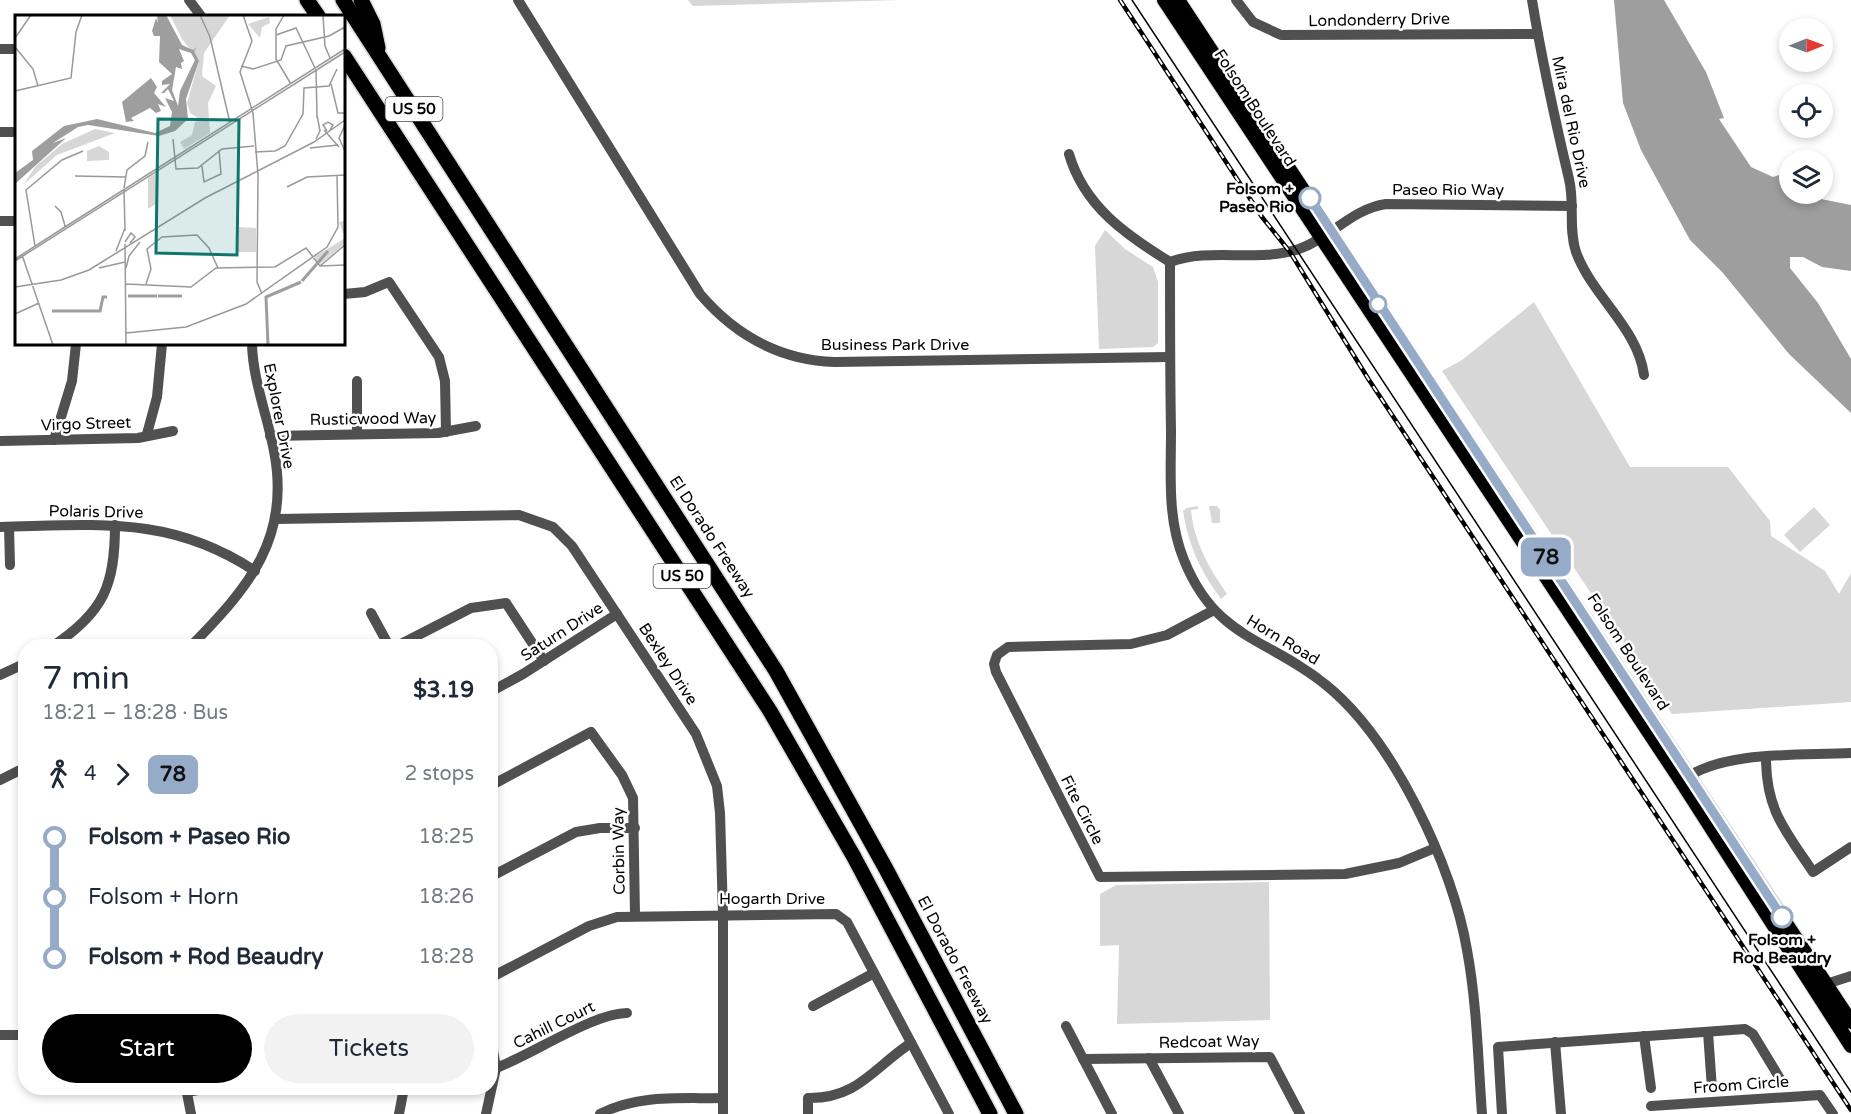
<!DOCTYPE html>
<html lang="en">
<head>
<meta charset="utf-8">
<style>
  :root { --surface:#fff; --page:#f2f2f3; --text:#1f2937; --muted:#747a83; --accent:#000 }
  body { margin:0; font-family:"Varela Round",sans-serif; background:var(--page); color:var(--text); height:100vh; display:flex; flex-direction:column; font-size:22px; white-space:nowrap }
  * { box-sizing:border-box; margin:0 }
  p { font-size:20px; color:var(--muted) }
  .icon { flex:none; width:33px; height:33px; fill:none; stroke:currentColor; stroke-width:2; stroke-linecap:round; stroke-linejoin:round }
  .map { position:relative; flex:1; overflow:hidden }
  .details { position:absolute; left:18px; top:639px; width:480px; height:456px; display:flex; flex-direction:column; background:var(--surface); border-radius:24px; box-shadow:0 3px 9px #0003 }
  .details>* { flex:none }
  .badge { padding:0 12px; border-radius:9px; font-size:21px; line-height:39px }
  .needle { width:39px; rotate:89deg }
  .buttons { position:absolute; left:1779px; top:18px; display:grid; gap:12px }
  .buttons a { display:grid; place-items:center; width:54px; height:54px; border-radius:50%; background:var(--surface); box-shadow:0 3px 9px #0003; font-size:30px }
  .map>.badge { position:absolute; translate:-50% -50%; box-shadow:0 0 0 3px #fff }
  .legs { display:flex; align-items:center; gap:9px; height:66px; padding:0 24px; font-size:20px }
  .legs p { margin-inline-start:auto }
  .overview { display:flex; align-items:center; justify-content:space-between; height:102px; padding:0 24px }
  h1 { font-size:33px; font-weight:600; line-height:45px }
  .primary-button { display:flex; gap:12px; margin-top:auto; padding:12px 24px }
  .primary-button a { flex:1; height:69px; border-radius:36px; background:var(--accent); color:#fff; font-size:24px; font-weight:600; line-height:69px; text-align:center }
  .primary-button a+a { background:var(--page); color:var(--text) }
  ul { padding:0 24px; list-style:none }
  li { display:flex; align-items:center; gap:21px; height:60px; font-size:22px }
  li i { display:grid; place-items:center; width:9px; height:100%; margin:0 8px; background:currentColor }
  li i::after { content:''; width:15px; height:15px; margin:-8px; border:4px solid; border-radius:50%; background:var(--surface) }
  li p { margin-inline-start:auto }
  li:first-child i { background:linear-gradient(#0000 50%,currentColor 0) }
  li:last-child i { background:linear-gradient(currentColor 50%,#0000 0) }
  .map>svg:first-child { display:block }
</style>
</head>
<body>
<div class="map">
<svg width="1851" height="1114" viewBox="0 0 1851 1114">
  <rect width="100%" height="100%" fill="#fff"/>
  <g fill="#d7d7d7">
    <path d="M688 0H900L693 6Z"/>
    <path d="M1105 230 1125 249 1153 267 1158 282V343L1153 347 1099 349 1095 246Z"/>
    <path d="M1534 302 1630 467H1728L1770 521 1771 536 1825 571 1839 594 1851 573V702L1672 714 1442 371 1462 360Z"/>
    <path d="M1198 506V509L1191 510C1194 542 1209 568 1227 594L1221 599C1201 572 1188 545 1183 511L1187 508Z"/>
    <path d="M1209 506H1217L1220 510V523H1212Z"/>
    <path d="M1814 507 1830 525 1800 552 1784 535Z"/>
    <path d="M1269 882 1270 1020 1117 1024 1119 945 1100 946V894L1116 885Z"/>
  </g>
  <path fill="#9e9e9e" d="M1614 0H1664L1706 72 1724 118 1719 119 1751 167 1773 177 1779 175 1789 182 1790 194H1814L1816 198 1851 205V271L1822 267 1803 257H1790V268L1818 303 1851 359V413L1789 354 1723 273 1690 240 1641 150 1623 103Z"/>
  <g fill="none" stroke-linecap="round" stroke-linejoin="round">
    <defs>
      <g id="major">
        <path d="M1164 0 1681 781 1851 1046"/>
        <path d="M1178 0 1851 1022"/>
      </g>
      <g id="highway">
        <path d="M307 0 318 16"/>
        <path d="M343 0 776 671 886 869 1016 1114"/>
        <path d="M361 0 373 24 378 48"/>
        <path d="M344 56 770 711 854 857 990 1114"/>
      </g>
    </defs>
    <use href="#major" stroke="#dbdbdb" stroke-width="16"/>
    <use href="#highway" stroke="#dbdbdb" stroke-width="18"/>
    <g stroke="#505050" stroke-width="10">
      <path d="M189 0 201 16"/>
      <path d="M518 0 700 294C735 335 780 360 835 362L1170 357"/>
      <path d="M1236 0 1253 22 1281 35 1538 34"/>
      <path d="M1532 0C1542 61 1555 120 1569 179 1575 203 1568 228 1576 252 1592 296 1638 328 1644 375"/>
      <path d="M0 49H16"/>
      <path d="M0 132H16"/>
      <path d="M1069 154C1084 206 1126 235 1170 262"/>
      <path d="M0 221H16"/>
      <path d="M344 294 365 292 389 282 439 357 445 381 446 432"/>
      <path d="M147 434 157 397 162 344"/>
      <path d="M357 434V381"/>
      <path d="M270 436 438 433 476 426"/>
      <path d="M54 440 72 381 76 344"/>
      <path d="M0 441 138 438 173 431"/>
      <path d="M276 519 519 515 553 527 572 546 696 734 717 786 720 813 723 914V1114"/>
      <path d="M0 527C97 525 170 515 255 571"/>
      <path d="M9 527 10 565"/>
      <path d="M1214 610 1167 635 1131 644 1008 647 997 655 994 664 996 672 1100 877 1345 874 1399 863 1435 848"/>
      <path d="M371 613 389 646"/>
      <path d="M53 646C104 612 115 585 115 525"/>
      <path d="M191 646C249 587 291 538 274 451 267 414 253 381 252 344"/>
      <path d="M397 646 471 608 506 603 544 661"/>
      <path d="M0 675 26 663"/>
      <path d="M490 692 523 674 617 614"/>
      <path d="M1766 758C1766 810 1785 830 1813 872L1851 847"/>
      <path d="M1684 779C1726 750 1800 756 1851 753"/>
      <path d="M0 780 26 767"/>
      <path d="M490 786 591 732 622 775 633 798 635 915"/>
      <path d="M490 877 576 832 600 828H635"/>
      <path d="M490 978 589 926 617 917 836 914 847 922 949 1114"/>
      <path d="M1820 986 1851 976"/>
      <path d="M813 1006 874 973"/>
      <path d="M1066 1026 1112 1114"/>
      <path d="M1708 1032 1712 1089"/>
      <path d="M0 1035H26"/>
      <path d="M1644 1036 1651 1088"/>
      <path d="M1555 1042 1561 1114"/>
      <path d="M1149 1058 1179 1114"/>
      <path d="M1083 1059 1270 1057 1300 1114"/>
      <path d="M496 1068C531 1055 594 1013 627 1013"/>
      <path d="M186 1088 191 1114"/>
      <path d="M187 1092 209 1088"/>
      <path d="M1651 1106 1820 1095 1833 1114"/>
      <path d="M399 1114 404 1088"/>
      <path d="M486 1114 496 1068 490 1033"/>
      <path d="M600 1114C638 1094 681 1099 723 1098"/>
      <path d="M808 1114V1098C858 1099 874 1067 911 1043"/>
      <path d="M1482 1114C1478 1060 1477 1004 1467 950 1453 866 1393 739 1326 685 1269 638 1216 640 1184 560 1167 519 1171 475 1171 431 1170 375 1170 318 1170 262 1211 247 1257 263 1299 249 1331 238 1351 209 1386 204L1572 206"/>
      <path d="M1502 1114 1498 1047 1745 1029 1753 1034 1782 1082"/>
    </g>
    <use href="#major" stroke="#000" stroke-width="14"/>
    <use href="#highway" stroke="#000" stroke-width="15"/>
    <path stroke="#000" stroke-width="1.5" d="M1132 0 1851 1092"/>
    <defs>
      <path id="rail" d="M1120 0 1262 217 1290 252 1369 380 1851 1110"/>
    </defs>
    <use href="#rail" stroke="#000" stroke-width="4.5"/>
    <use href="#rail" stroke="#fff" stroke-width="2" stroke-dasharray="7" stroke-linecap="butt"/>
  </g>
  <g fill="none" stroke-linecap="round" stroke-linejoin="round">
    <defs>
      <path id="line-1" d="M1310 198 1782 917"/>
    </defs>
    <use href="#line-1" stroke="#fff" stroke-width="14"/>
    <use href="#line-1" stroke="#96abc7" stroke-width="9"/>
  </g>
  <g fill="#fff" stroke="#96abc7" stroke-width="3">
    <circle cx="1310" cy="198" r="10"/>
    <circle cx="1378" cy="304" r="8"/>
    <circle cx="1782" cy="917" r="10"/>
  </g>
  <g text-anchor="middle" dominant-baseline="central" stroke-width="5" stroke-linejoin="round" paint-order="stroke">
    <g fill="#fff" stroke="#4c4c4c" stroke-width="1.5">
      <rect x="385.5" y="97" width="57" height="24" rx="4.5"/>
      <rect x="653.5" y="564" width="57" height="24" rx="4.5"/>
    </g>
    <g font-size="15" font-weight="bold" fill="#000">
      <text x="414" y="109">US 50</text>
      <text x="682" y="576">US 50</text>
    </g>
    <g font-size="16" fill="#000" stroke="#fff">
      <text transform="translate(1379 20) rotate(-1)">Londonderry Drive</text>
      <text transform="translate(1255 108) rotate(57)">Folsom Boulevard</text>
      <text transform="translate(1571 122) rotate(78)">Mira del Rio Drive</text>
      <text x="1448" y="190">Paseo Rio Way</text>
      <text x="895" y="345">Business Park Drive</text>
      <text transform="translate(279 416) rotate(79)">Explorer Drive</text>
      <text transform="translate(373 419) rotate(-1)">Rusticwood Way</text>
      <text transform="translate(86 424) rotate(-2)">Virgo Street</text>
      <text transform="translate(96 512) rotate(1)">Polaris Drive</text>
      <text transform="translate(712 537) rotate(57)">El Dorado Freeway</text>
      <text transform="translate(562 632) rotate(-33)">Saturn Drive</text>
      <text transform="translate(1283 640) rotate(31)">Horn Road</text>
      <text transform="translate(1628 652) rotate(57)">Folsom Boulevard</text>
      <text transform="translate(668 664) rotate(57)">Bexley Drive</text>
      <text transform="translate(1082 810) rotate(63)">Fite Circle</text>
      <text transform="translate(619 851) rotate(-91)">Corbin Way</text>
      <text x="772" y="899">Hogarth Drive</text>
      <text transform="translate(955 960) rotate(62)">El Dorado Freeway</text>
      <text transform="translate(554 1025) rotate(-26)">Cahill Court</text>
      <text transform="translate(1209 1042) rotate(-1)">Redcoat Way</text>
      <text transform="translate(1741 1085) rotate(-4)">Froom Circle</text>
    </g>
    <g font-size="16" font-weight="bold" fill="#000" stroke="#fff" text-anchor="end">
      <text x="1294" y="189">Folsom +<tspan x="1294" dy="18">Paseo Rio</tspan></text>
      <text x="1782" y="940" text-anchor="middle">Folsom +<tspan x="1782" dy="18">Rod Beaudry</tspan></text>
    </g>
  </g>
  <g transform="translate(15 15)">
    <rect width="330" height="330" fill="#fff"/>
    <path d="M155 0H215L189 38 187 61 201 71 193 88 195 118 169 134 165 127 177 120 180 107 186 105 175 98 172 88 184 46 167 24ZM254 2 255 8 247 12 245 23 233 9ZM80 114 100 118 42 140 8 170 21 151 47 129ZM84 131 94 137V145L72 146V136ZM141 158 142 188 133 194V163ZM330 206V229L305 249 299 242 330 223 324 207ZM224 212 241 213V237H223Z" fill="#d7d7d7"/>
    <path d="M142 0H151L167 30 178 35 182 32 179 36 184 46 171 84 173 104 160 116 144 121 73 110 63 112 38 128 51 123 0 169V158L18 145 17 136 49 111 82 104 140 118 155 111 157 97 150 83 159 86 153 74 149 78H146L155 69 147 70V66L157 59 144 47 145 21H139L137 16 141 3 143 8ZM164 34 176 38 180 45 165 76 163 91 157 75 161 52 167 54 166 48 169 46ZM136 63 142 72 139 78 151 92 143 89 146 96 141 98 135 93 116 103 119 106 111 107 107 87Z" fill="#9e9e9e" fill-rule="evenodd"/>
    <path fill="none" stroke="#9e9e9e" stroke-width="3" d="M287 266 313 236M113 281H142M143 281H167M37 296H85L88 282H92M253 330 251 282 286 267"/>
    <path fill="none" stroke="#999" stroke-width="1.5" d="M185 0 195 22 215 108M228 0 237 26 225 57 238 98 243 160 242 267 247 279M269 0 261 14V44L276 69M308 0 310 31 315 43M261 20 281 13 300 53M0 23 16 0M0 32 18 54 23 71M226 51 238 54 266 45 271 31 314 21 330 12M301 54 302 103M316 69 323 98H330M0 76 56 63 61 17 67 0M330 110 324 123 330 136M309 115 324 132M312 116 308 110 313 107 318 110 315 115M158 124 161 154 183 153 207 134 239 131M301 124 305 116 302 100M295 133 323 130M240 137 260 136 270 131 288 99 289 73 314 71 322 54M187 151 189 167 206 159 204 135M60 161 111 162M272 172 292 162 330 160M109 173 112 155 130 141 133 127M109 175 110 216M40 191 46 197 50 211M50 212 330 34M110 227 116 218 120 222 115 228M110 229 111 330M20 231 11 175 47 145 68 136M101 236 110 213M7 240 38 330M0 244 53 210M0 246 330 37M305 251 330 230M84 253 110 247M111 253 114 241 125 227M111 269 176 272 201 253 260 252 291 233 305 251 330 250M131 269 136 254 132 234 147 222 182 220 194 233 203 253M0 272 46 265 74 255 190 183 299 127 330 105M0 299 24 288M111 318 171 312 231 289 312 232 323 212 322 160"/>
    <path fill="#0f766e" fill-opacity="0.15" stroke="#0f766e" stroke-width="3" d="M143 104 224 105 222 240 141 238Z"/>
    <rect width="330" height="330" fill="none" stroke="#000" stroke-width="3"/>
  </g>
</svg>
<div class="buttons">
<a><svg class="needle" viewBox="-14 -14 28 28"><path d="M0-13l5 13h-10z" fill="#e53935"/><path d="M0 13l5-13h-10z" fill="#747a83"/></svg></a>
<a><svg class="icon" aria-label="locate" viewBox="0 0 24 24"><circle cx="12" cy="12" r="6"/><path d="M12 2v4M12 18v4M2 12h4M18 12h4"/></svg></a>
<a><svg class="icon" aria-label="layers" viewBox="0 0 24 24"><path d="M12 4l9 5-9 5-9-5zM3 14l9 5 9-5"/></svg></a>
</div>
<b class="badge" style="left:1546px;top:557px;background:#96abc7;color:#111">78</b>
<section class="details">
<div class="overview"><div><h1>7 min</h1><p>18:21 – 18:28 · Bus</p></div><b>$3.19</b></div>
<div class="legs"><svg class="icon" aria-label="walk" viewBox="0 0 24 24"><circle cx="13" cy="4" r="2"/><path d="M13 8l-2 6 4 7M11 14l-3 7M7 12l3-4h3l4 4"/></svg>4<svg class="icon" aria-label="forward" viewBox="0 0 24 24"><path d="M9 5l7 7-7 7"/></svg><b class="badge" style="background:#96abc7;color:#111">78</b><p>2 stops</p></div>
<ul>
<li><i style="color:#96abc7"></i><b>Folsom + Paseo Rio</b><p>18:25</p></li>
<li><i style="color:#96abc7"></i><span>Folsom + Horn</span><p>18:26</p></li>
<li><i style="color:#96abc7"></i><b>Folsom + Rod Beaudry</b><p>18:28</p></li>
</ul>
<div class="primary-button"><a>Start</a><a>Tickets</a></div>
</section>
</div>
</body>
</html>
